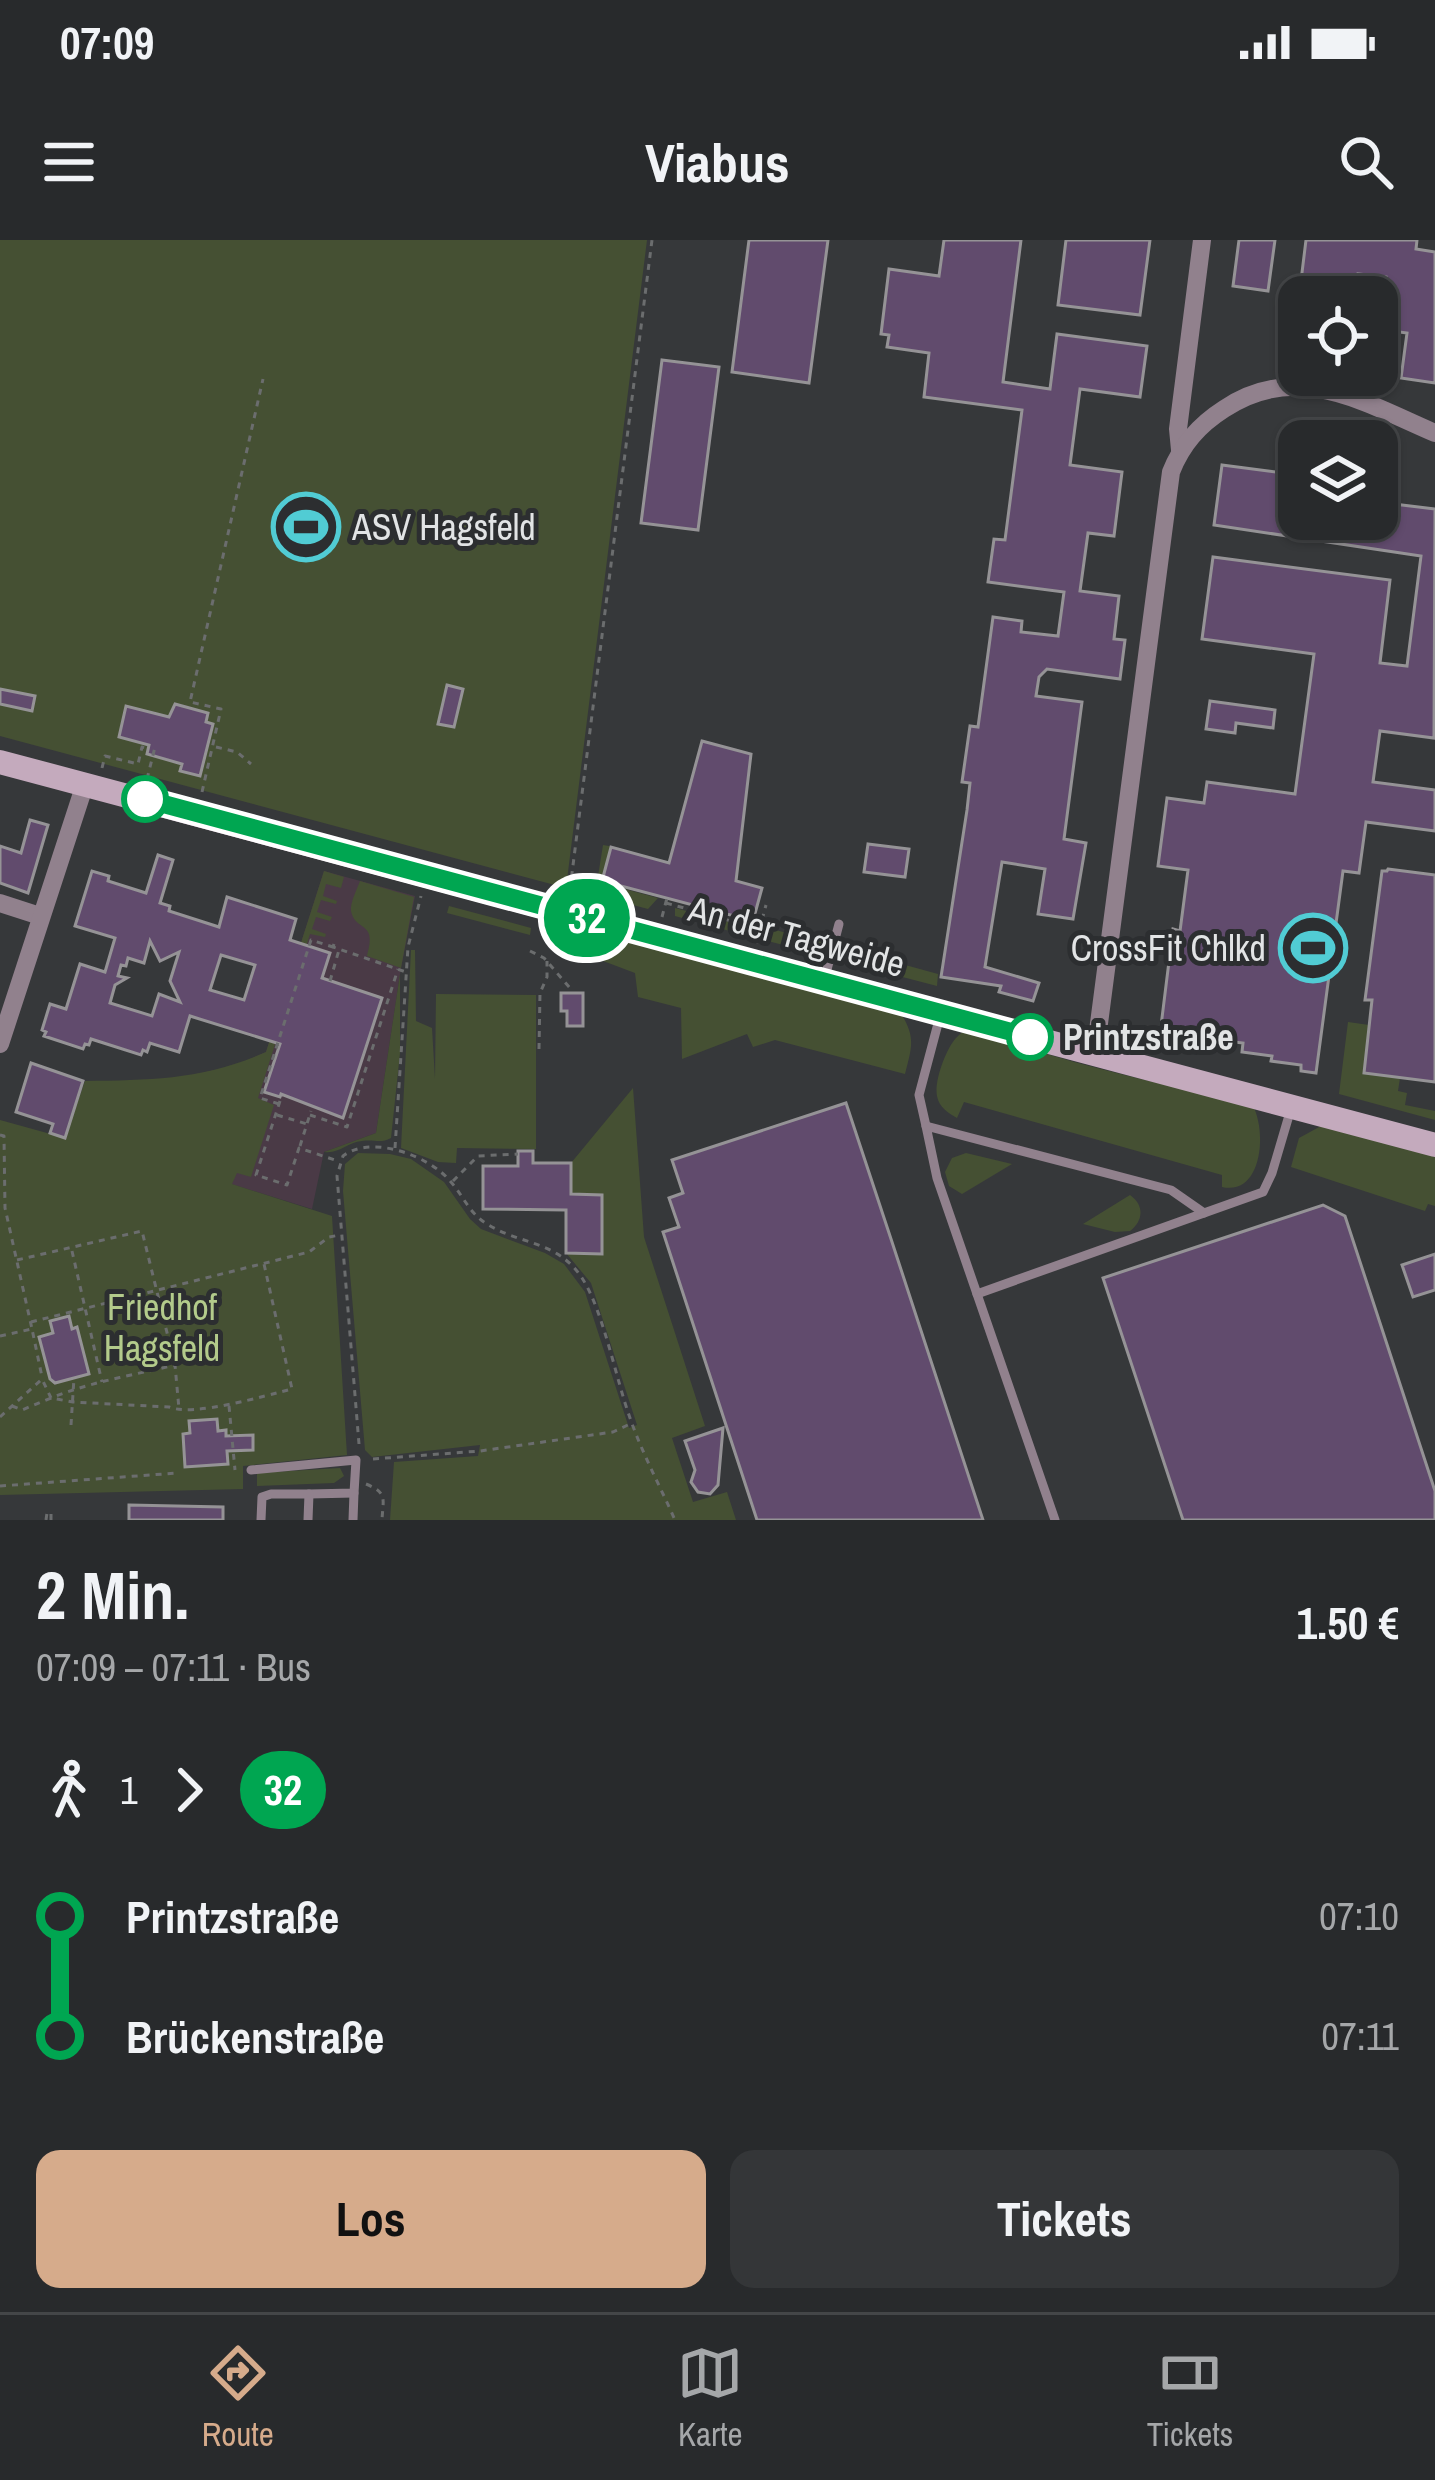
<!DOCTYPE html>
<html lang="de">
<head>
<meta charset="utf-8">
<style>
  :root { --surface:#282a2c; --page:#343638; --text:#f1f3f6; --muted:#a5a7a9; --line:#444648; --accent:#d6ab8b }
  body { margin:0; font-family:"Archivo Narrow",sans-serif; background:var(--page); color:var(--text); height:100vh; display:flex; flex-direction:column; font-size:45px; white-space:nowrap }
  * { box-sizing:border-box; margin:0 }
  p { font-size:39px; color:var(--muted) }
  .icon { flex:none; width:66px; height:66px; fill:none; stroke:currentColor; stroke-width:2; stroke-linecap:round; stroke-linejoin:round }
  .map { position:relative; height:1280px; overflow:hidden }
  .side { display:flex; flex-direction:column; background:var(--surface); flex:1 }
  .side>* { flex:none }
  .badge { padding:0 24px; border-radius:39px; font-size:42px; line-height:78px }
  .buttons { position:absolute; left:1278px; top:36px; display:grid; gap:24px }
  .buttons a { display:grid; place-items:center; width:120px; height:120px; border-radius:24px; background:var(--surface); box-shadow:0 3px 9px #0004,0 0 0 3px var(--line); font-size:60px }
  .map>.badge { position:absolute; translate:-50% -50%; box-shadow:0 0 0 6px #fff }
  .legs { display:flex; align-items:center; gap:18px; height:132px; padding:0 36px; font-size:39px }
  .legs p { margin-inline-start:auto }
  .head { display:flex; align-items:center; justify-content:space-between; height:204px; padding:0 36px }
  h1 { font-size:66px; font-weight:800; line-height:90px }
  .primary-button { display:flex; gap:24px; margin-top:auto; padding:24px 36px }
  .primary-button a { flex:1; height:138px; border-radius:24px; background:var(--accent); color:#111; font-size:48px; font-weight:800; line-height:138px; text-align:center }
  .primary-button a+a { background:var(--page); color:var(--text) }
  ul { padding:0 36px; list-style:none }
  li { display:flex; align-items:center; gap:42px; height:120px; font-size:45px }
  li i { display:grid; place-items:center; width:18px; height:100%; margin:0 15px; background:currentColor }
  li i::after { content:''; width:30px; height:30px; margin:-15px; border:9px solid; border-radius:50%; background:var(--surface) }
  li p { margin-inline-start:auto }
  li:first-child i { background:linear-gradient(#0000 50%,currentColor 0) }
  li:last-child i { background:linear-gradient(currentColor 50%,#0000 0) }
  .status { display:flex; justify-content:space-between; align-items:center; height:84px; padding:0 60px; background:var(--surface); direction:ltr }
  .status svg { height:33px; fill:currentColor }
  header { display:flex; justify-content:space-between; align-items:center; height:156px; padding:0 36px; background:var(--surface); font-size:54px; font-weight:800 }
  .tab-bar { display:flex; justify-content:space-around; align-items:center; height:168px; border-top:3px solid var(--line); background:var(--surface); font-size:33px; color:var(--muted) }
  .tab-bar a { display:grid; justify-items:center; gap:6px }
  .tab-bar .active { color:var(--accent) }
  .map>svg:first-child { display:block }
</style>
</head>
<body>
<div class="status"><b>07:09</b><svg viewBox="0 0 49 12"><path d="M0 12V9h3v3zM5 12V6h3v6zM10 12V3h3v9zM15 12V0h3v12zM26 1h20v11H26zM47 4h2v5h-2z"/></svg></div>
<header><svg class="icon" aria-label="menu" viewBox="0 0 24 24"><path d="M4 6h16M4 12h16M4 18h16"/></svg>Viabus<svg class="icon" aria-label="search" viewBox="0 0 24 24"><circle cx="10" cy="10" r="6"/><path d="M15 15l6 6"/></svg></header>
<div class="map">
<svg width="1435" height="1280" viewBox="0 0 1435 1280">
  <rect width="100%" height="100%" fill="#36383a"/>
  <path fill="#4a3a46" d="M324 631 415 656 401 728 376 893 324 912 312 969 231 944 168 840 234 826 266 812Z"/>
  <g fill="#455033">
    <path d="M0 0H647L566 648 0 496Z"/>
    <path d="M603 605 615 607 606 644 658 658 648 669 595 655Z"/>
    <path d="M324 631 344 637 341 648 326 644 323 656 337 661 336 664 321 660 317 672 332 677 330 681 316 677 312 689 326 694 325 697 310 694 258 858 274 865 251 937 237 933 232 944 332 976 347 1215 243 1226V1249L0 1255V880L65 898 85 841C152 840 203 840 266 812Z"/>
    <path d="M360 641 414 657 401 728 367 716C378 680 355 692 351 671 350 663 357 649 360 641Z"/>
    <path d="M449 666 531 688 530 695 447 673Z"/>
    <path d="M675 668 757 689 755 698 675 676Z"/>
    <path d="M547 680 900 772C916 797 912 806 905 834L775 800 753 807 747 794 682 819 681 768 638 757 635 733 542 698Z"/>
    <path d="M764 687 821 702 818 714 760 699Z"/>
    <path d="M847 709 938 734 937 746 845 722Z"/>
    <path d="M411 710H415L416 781 432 788 435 839 436 754 536 755V909L457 908 456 923 438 922 401 908Z"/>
    <path d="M400 734V813L391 898C380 904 375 899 362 901 347 902 340 914 324 912L376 893Z"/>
    <path d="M1348 782 1369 785 1364 833 1400 838 1398 851 1407 853 1405 865 1435 871V880L1339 854Z"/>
    <path d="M973 789C1062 824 1159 842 1253 866 1267 892 1262 956 1222 947V935L964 862 957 878C948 873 939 867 937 856 934 841 946 809 956 798 963 791 963 792 973 789Z"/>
    <path d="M633 848 644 997 705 1186 672 1198 693 1262 727 1252 736 1280H390L394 1222 478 1216 480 1205 372 1217 365 1210 343 951 345 924 358 913 390 914 411 919 444 942 470 979 481 989 545 1013 564 1024 585 1052 629 1188 637 1185 591 1043 566 1013H602V955L571 954V923Z"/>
    <path d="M1321 886 1435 915V966L1428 964 1425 971 1291 927 1299 898Z"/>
    <path d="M966 913 1012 924 962 954 949 946 945 932 952 918Z"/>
    <path d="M1130 955C1144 965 1144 980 1130 991L1115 992 1083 984Z"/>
    <path d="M340 1228 344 1236 334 1243 257 1246V1233Z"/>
  </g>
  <g fill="#614b6d" stroke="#959396" stroke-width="3" fill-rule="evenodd">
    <path d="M749 0H828L809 143 732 132Z"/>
    <path d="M944 0H1021L1003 142 1050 149 1057 94 1147 106 1140 157 1080 149 1070 225 1122 232 1114 296 1088 293 1080 351 1119 356 1114 399 1125 400 1120 439 1047 429 1039 437 1036 456 1082 462 1064 599 1086 603 1073 679 1038 674 1045 629 1002 622 985 727 1039 743 1033 761 999 752 1001 746 941 737 967 570 970 543 962 542 970 486 978 487 993 377 1022 381 1021 392 1058 396 1064 352 988 342 994 299 1005 300 1022 170 924 157 929 113 887 107 889 95 881 94 889 29 939 36Z"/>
    <path d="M1066 0H1150L1140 75 1058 65Z"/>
    <path d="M1239 0H1275L1268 51 1233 46Z"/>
    <path d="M1306 0H1417L1416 9 1435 12V143L1401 138 1407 93 1377 89V73H1381L1386 37 1358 34 1355 57H1299Z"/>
    <path d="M662 120 719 127 698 290 641 283Z"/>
    <path d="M1222 225 1299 235V279H1377V262L1435 269 1434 498 1380 491 1373 542 1435 550V591L1366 582 1359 633 1343 631 1316 833 1301 831V825L1271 821 1272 816 1242 812 1243 803 1167 794 1168 786H1161L1173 689 1180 691 1188 630 1158 626 1167 558 1204 563 1207 542 1295 554 1314 414 1202 399 1213 317 1390 340 1380 423 1407 426 1421 316 1214 285Z"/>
    <path d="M447 445 463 449 454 487 438 484Z"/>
    <path d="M0 449 35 456 32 471 0 464Z"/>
    <path d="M1210 461 1275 470 1273 488 1236 483 1235 493 1206 489Z"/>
    <path d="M175 464 208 473 206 482 213 484 200 536 180 531 182 524 147 514 149 505 119 497 126 466 169 477Z"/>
    <path d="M702 501 751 514 736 641 762 648 753 681 602 641 611 607 669 623Z"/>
    <path d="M30 580 48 585 28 653 0 643V606L21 613Z"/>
    <path d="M868 604 909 609 905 637 864 632Z"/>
    <path d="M158 615 173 620 160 663 170 666 169 671 219 687 227 657 296 679 290 700 330 713 322 738 382 758 343 878 281 854 280 857 264 852 280 804 190 776 179 812 150 803 147 812 143 810 141 815 91 799 89 805 85 804 83 809 44 796 46 792 42 790 50 764 66 769 80 724 105 732 115 698 75 686 92 631 109 636 108 641 146 653ZM150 701 160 721 179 712 170 741 180 762 159 754 152 776 110 763 115 745 127 738 118 736 121 725 126 726 128 718 144 723ZM221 715 255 725 244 760 210 750Z"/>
    <path d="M1388 629 1435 635V842L1364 833 1372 760H1365L1382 631H1387Z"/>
    <path d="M561 753H583V786H567V771H561Z"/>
    <path d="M31 823 83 841 65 898 50 893 53 884 16 872Z"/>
    <path d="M846 863 892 1002 983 1280H757L663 992 679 987 669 958 683 953 672 920Z"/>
    <path d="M518 911H533V923H571V954L602 955V1014L566 1013V970L483 969V926H518Z"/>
    <path d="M1323 965 1345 976 1435 1251V1280H1183L1103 1038Z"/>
    <path d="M1435 1014V1050L1413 1057 1402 1025Z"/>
    <path d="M69 1076 72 1089 77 1087 89 1134 55 1143 50 1139 39 1097 53 1093 50 1081Z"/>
    <path d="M217 1179 218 1191 226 1190V1196L253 1195V1210L227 1211 228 1224 185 1227 183 1194 190 1193 189 1181Z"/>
    <path d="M723 1188 718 1245 710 1254 698 1252 691 1242 695 1230 685 1201Z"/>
    <path d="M129 1265 223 1267V1280H129Z"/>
  </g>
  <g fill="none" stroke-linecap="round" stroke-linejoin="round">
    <g stroke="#6b6d6e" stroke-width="3" stroke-dasharray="6 6" stroke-linecap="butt">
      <path d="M216 507 237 512 251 524"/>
      <path d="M102 528 105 516 138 524 142 507 149 509"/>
      <path d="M147 539 155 507"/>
      <path d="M202 552 221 469 190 462 263 139"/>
      <path d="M570 649 652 0"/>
      <path d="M666 663 760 689"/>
      <path d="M662 677 667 658"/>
      <path d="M756 703 766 665"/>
      <path d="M334 704 333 707 406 732"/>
      <path d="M530 711 544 718 570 748"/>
      <path d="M330 741 339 710"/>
      <path d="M539 809 540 753 547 737V721"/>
      <path d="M280 861 256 935 287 945 299 908 338 921"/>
      <path d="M279 864 260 858 311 700 333 707"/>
      <path d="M277 875 307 884"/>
      <path d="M310 875 347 887 398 729"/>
      <path d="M0 895 4 896 5 968 32 1089"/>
      <path d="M300 906 311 871"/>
      <path d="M395 908 408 707 421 656"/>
      <path d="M453 941 478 916 518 914"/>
      <path d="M72 1011 102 1142"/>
      <path d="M17 1020 142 991 175 1125"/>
      <path d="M31 1082 309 1012 329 997 340 995"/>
      <path d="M0 1096 32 1089 42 1137"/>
      <path d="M12 1166 22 1170 51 1158 73 1162 169 1167C193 1177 264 1156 292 1149L264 1024"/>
      <path d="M229 1166 235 1230"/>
      <path d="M0 1177 42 1139 51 1158C90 1142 134 1135 175 1125L179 1169"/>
      <path d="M71 1185 74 1138"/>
      <path d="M359 1204 337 936 343 916C372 894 430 916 451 942 464 957 469 973 487 984 520 1005 557 1000 582 1038 603 1070 616 1139 630 1178 642 1213 660 1246 675 1280"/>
      <path d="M373 1219 480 1211 613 1192 632 1183"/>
      <path d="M366 1244C388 1253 383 1259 382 1280"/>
      <path d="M0 1246 177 1233"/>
      <path d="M46 1280 47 1273H51V1280"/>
    </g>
    <g stroke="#91818d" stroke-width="9">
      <path d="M825 737 839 684"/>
      <path d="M926 886 919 855 940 776"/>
      <path d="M977 1054 1204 973"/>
      <path d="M251 1230 356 1220 354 1253 309 1254"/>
      <path d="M261 1280 262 1257 271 1254H309L308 1280"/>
      <path d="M353 1280 354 1253"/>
      <path d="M1055 1280 937 938 926 886 1171 950 1204 973 1263 952 1272 933 1290 872"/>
    </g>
    <g stroke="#91818d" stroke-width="18">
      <path d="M1180 210 1178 189 1202 0"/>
      <path d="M0 663 40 676"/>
      <path d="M0 804 85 544"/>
      <path d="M1095 814 1171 232C1182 204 1199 185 1224 169 1297 120 1365 163 1435 193"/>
    </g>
    <path stroke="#c4aabd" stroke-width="24" d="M0 522 1435 905"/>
  </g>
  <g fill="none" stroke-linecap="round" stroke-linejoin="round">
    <defs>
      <path id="line-1" d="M145 559 1030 797"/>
    </defs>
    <use href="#line-1" stroke="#fff" stroke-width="27"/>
    <use href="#line-1" stroke="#00a651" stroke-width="18"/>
  </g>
  <defs>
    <symbol id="stadium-ring" viewBox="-11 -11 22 22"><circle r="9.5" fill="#2c2e30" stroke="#51ccd4" stroke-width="1.5"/><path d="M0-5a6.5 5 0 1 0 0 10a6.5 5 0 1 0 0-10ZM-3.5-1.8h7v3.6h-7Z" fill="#51ccd4"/></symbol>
  </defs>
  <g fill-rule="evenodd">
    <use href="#stadium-ring" x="268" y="249" width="76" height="76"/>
    <use href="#stadium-ring" x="1275" y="670" width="76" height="76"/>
  </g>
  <g fill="#fff" stroke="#00a651" stroke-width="6">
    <circle cx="145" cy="559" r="21"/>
    <circle cx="1030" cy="797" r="21"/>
  </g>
  <g text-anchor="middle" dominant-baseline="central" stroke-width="10" stroke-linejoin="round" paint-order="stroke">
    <g font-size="36" fill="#e2e4e5" stroke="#2c2e30" text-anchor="start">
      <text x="352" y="287">ASV Hagsfeld</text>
      <text x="1266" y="708" text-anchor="end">CrossFit Chlkd</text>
    </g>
    <g font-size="36" fill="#e2e4e5" stroke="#2c2e30">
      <text transform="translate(797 696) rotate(15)">An der Tagweide</text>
    </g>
    <g font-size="36" font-weight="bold" fill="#e2e4e5" stroke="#2c2e30" text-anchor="start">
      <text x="1063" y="797">Printzstraße</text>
    </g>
    <g font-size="36" fill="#b3cb8b" stroke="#2c2e30">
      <text x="162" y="1067">Friedhof<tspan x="162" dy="41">Hagsfeld</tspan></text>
    </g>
  </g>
</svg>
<div class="buttons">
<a><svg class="icon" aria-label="locate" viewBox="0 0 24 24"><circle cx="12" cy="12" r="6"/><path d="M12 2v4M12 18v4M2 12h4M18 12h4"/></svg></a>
<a><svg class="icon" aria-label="layers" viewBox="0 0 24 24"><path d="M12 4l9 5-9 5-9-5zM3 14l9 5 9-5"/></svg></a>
</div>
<b class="badge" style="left:587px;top:678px;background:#00a651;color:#fff">32</b>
</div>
<section class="side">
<div class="head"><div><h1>2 Min.</h1><p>07:09 – 07:11 · Bus</p></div><b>1.50 €</b></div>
<div class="legs"><svg class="icon" aria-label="walk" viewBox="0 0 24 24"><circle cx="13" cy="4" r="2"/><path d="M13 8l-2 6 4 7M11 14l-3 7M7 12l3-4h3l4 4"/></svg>1<svg class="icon" aria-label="forward" viewBox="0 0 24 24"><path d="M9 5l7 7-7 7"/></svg><b class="badge" style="background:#00a651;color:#fff">32</b></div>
<ul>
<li><i style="color:#00a651"></i><b>Printzstraße</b><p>07:10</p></li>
<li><i style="color:#00a651"></i><b>Brückenstraße</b><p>07:11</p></li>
</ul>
<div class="primary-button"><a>Los</a><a>Tickets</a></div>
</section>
<nav class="tab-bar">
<a class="active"><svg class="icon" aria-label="directions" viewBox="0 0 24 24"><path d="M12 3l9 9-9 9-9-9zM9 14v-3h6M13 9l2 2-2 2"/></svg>Route</a>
<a><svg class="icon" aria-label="map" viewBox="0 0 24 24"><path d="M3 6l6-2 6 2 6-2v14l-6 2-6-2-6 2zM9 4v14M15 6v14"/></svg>Karte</a>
<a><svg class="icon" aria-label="tickets" viewBox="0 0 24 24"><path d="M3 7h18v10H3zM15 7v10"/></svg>Tickets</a>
</nav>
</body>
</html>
